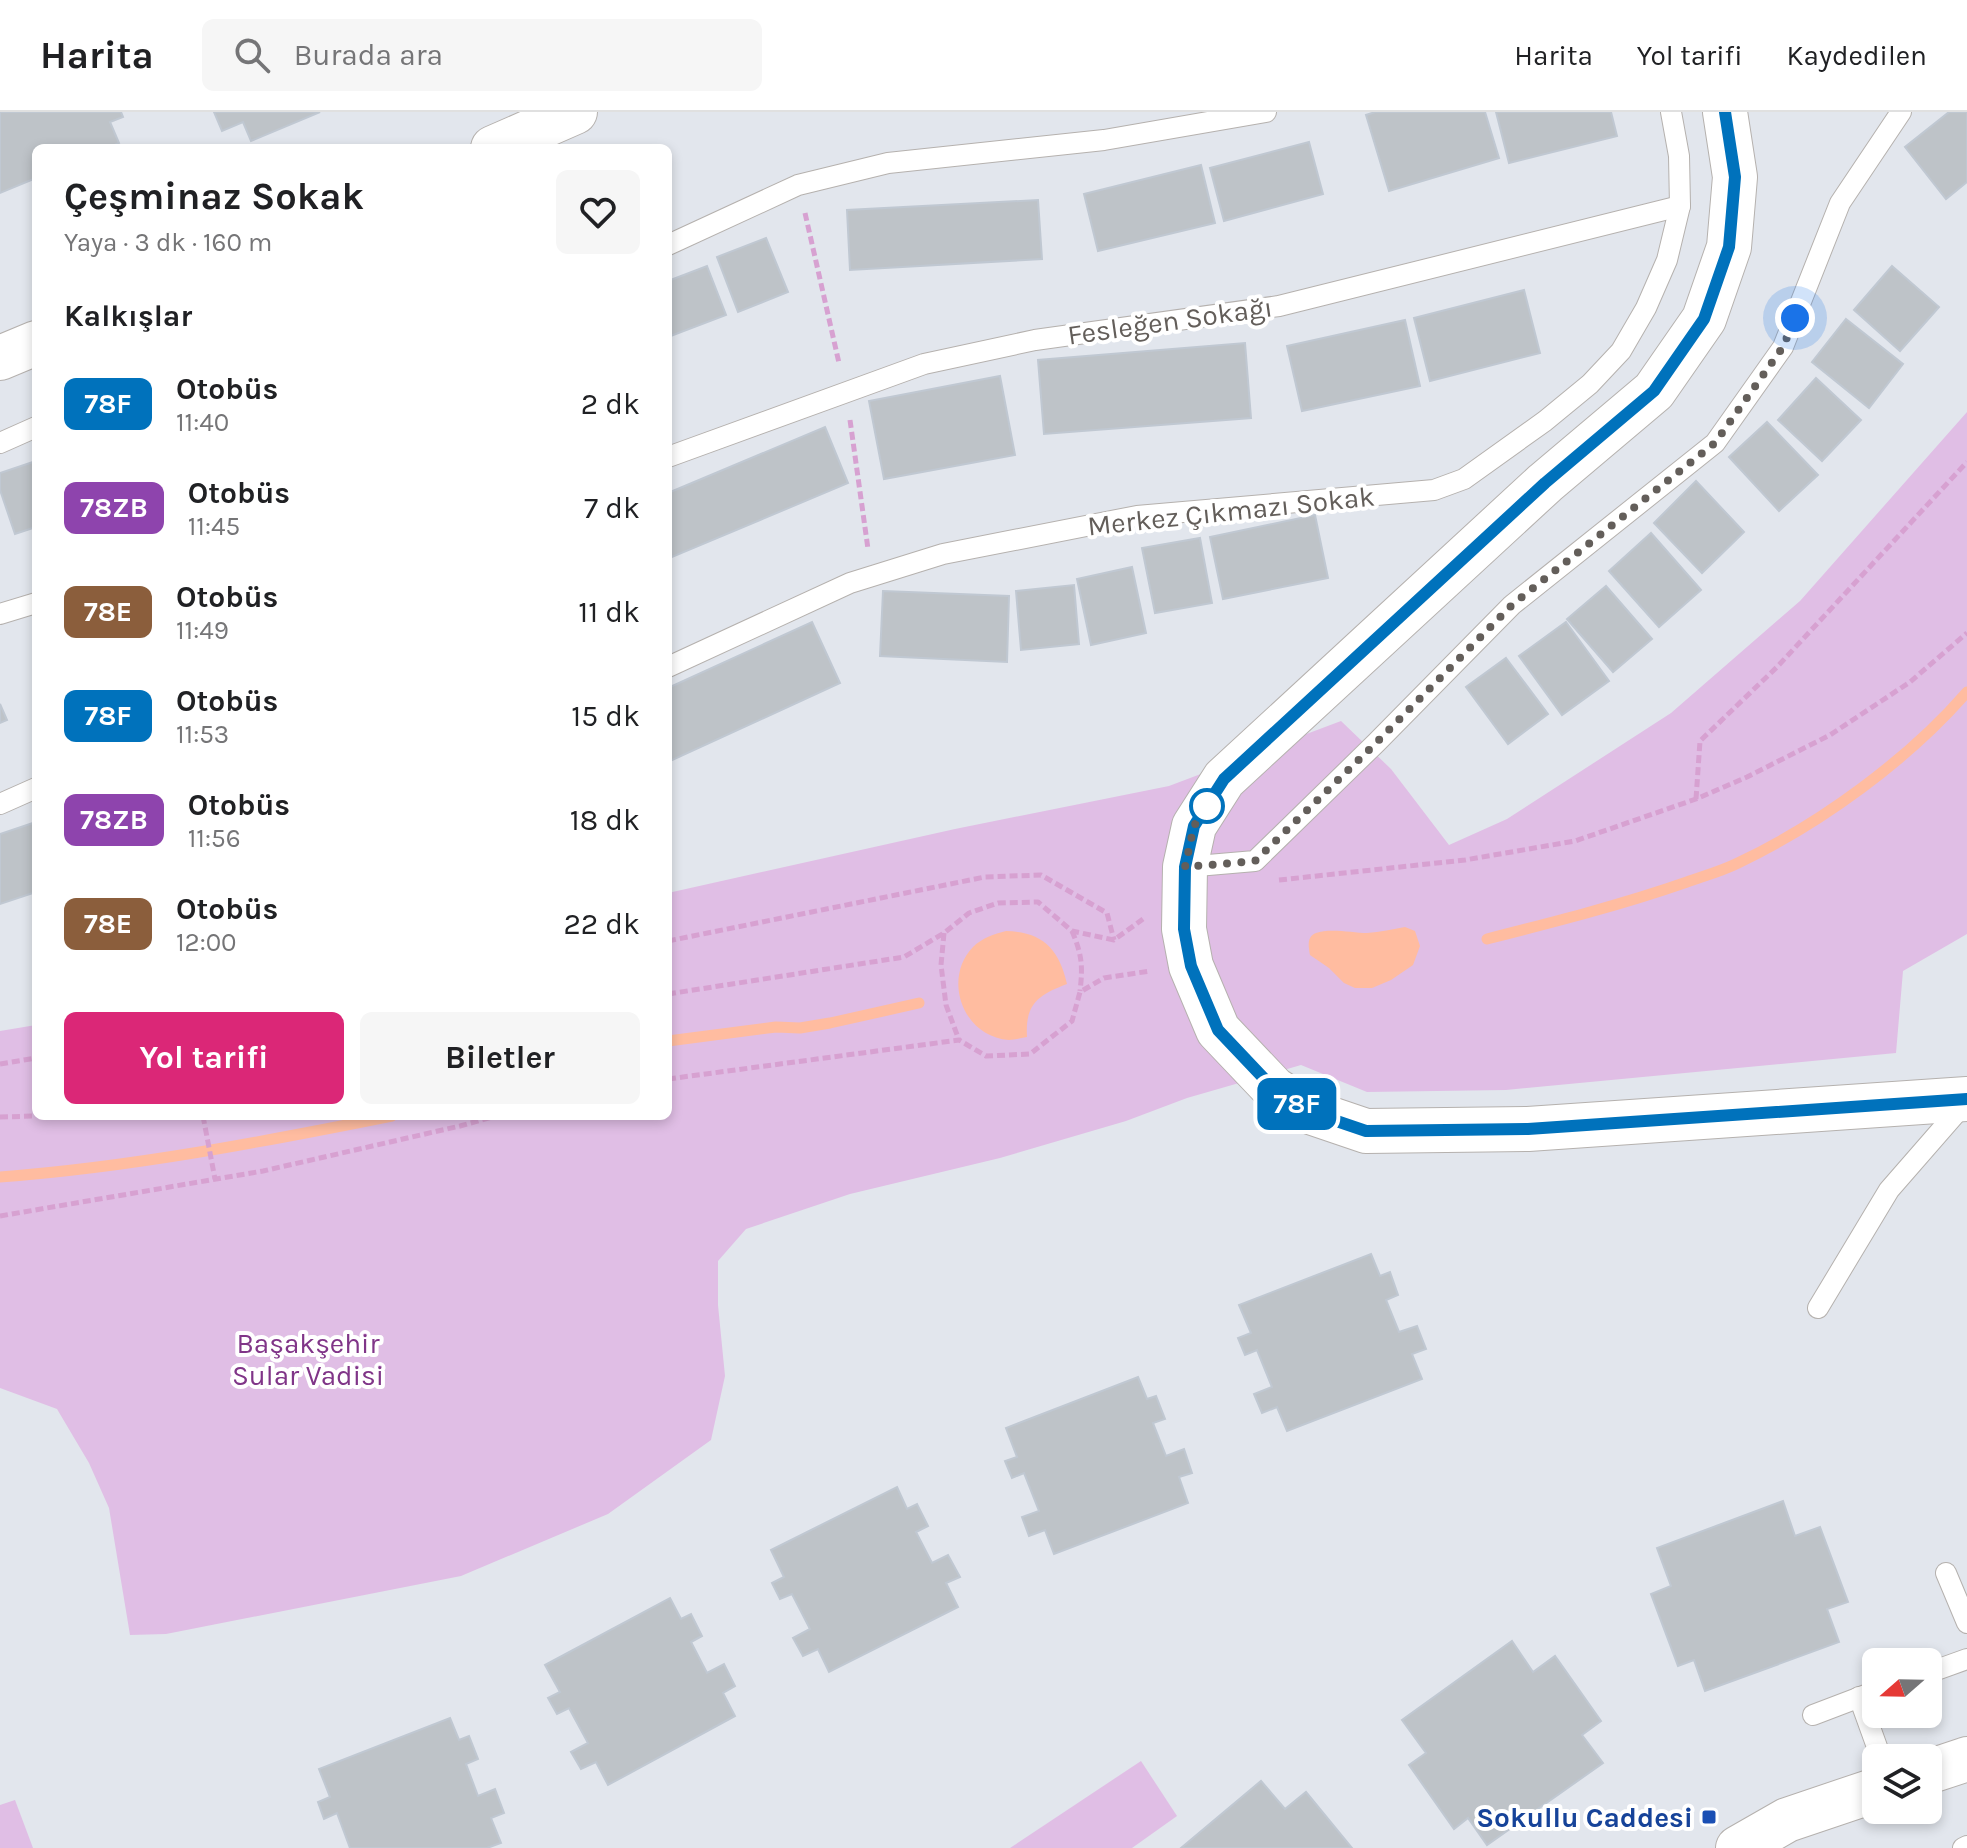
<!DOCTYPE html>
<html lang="tr">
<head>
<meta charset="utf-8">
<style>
  :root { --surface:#fff; --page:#f6f6f6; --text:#202124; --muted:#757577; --line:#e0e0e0; --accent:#db2777 }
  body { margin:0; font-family:Karla,sans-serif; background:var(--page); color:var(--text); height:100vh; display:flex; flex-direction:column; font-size:30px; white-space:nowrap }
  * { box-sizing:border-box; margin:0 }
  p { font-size:26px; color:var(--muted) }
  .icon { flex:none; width:44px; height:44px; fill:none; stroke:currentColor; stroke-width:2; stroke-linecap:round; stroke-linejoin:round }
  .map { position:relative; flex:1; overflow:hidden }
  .side { position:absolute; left:32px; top:32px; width:640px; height:976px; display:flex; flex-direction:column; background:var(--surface); border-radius:12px; box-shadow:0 4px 12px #0003 }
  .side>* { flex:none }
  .badge { padding:0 16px; border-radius:12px; font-size:28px; line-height:52px }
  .needle { width:52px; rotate:250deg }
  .controls { position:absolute; left:1862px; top:1536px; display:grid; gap:16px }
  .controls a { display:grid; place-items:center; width:80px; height:80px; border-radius:12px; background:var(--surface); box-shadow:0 4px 12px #0003; font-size:40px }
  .you { position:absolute; width:40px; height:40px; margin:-20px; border:6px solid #fff; border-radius:50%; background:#1a73e8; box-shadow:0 0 0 12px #1a73e833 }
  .map>.badge { position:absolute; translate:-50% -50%; box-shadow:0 0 0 4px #fff }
  h2 { padding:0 32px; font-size:30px; line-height:72px }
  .round { display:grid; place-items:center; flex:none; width:84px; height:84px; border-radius:12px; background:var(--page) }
  .overview { display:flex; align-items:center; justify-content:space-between; height:136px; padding:0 32px }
  h1 { font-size:38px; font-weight:700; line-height:60px }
  .button { display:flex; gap:16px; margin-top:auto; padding:16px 32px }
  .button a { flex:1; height:92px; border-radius:12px; background:var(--accent); color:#fff; font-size:32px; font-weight:700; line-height:92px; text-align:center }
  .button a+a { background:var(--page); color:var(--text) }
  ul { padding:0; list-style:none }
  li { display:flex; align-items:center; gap:24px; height:104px; padding:0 32px }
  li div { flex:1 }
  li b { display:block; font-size:30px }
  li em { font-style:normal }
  li .badge { min-width:88px; font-weight:700; text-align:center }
  header { display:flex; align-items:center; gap:48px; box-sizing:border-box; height:112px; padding:0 40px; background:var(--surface); border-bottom:2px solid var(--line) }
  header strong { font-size:38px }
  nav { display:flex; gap:44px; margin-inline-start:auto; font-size:28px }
  .search { width:560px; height:72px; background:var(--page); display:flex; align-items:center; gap:20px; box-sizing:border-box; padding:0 28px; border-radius:12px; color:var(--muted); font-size:30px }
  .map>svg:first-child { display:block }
</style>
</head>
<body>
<header>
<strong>Harita</strong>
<div class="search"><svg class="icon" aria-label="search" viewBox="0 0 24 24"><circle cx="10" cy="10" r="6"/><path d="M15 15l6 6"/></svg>Burada ara</div>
<nav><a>Harita</a><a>Yol tarifi</a><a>Kaydedilen</a></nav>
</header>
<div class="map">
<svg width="1967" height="1736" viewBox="0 0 1967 1736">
  <rect width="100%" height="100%" fill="#e2e6ed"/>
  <g fill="#e0bee5">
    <path d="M1967 300V822L1903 859 1896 941 1506 978 1367 980 1301 953 1187 986 1126 1009 1000 1046 850 1082 746 1117 718 1149V1193L725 1264 711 1328 608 1402 461 1464 166 1522 130 1523 109 1396 89 1351 57 1297 0 1276V919L36 913V1004H668V781L955 717 1169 674 1341 609 1391 657 1449 733 1507 707 1671 601 1800 489Z"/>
    <path d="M1141 1649 1177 1704 1132 1736H1010Z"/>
    <path d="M15 1688 33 1736H0V1693Z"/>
  </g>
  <g fill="#ffbca0">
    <path d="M1405 815 1415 819 1420 834 1413 853 1391 868 1372 876H1355L1344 871 1329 856 1310 843C1309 835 1306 825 1316 821 1330 816 1353 821 1367 821 1380 820 1393 817 1405 815Z"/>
    <path d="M1006 819C1042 820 1059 836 1067 872 1038 883 1025 892 1027 925 1021 926 1014 928 1009 928 963 925 942 867 973 835 982 826 994 822 1006 819Z"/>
  </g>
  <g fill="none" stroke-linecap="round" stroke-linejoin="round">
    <g stroke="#ffbca0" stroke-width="11">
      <path d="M1487 827C1554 810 1621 793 1687 770 1704 764 1722 759 1738 751 1820 712 1908 648 1967 580"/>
      <path d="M668 929 776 915 800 916 830 911 919 891"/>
      <path d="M0 1065C132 1055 262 1030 392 1004"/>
    </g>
  </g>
  <g fill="#bec3c8" stroke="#c0c8d2" stroke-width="2">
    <path d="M0 0H121L123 5 110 10 119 31 108 36H36V66L0 81Z"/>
    <path d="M214 0H320L251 29 243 10 222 19Z"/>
    <path d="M1375 0H1485L1499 46 1389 79 1366 3Z"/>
    <path d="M1496 0H1611L1617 24 1509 51Z"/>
    <path d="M1949 0H1967V70L1946 87 1905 35Z"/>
    <path d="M1309 30 1323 82 1224 109 1210 56Z"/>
    <path d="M1201 53 1215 111 1098 139 1084 82Z"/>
    <path d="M1038 88 1042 147 850 158 847 98Z"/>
    <path d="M766 126 788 180 738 200 717 145Z"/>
    <path d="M707 154 726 203 668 225V169Z"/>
    <path d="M1892 154 1939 195 1900 239 1854 198Z"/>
    <path d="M1524 178 1540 241 1430 269 1414 206Z"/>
    <path d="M1846 207 1903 252 1869 296 1812 250Z"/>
    <path d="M1405 208 1420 274 1302 299 1287 234Z"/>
    <path d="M1245 231 1251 306 1044 322 1038 248Z"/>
    <path d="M1000 264 1015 343 884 367 869 289Z"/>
    <path d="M1816 266 1861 308 1822 349 1778 308Z"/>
    <path d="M1767 310 1818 363 1779 399 1729 345Z"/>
    <path d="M825 315 848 371 672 445 668 435V381Z"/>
    <path d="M36 349V415L15 422 0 378V361Z"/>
    <path d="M1696 369 1744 420 1702 461 1654 411Z"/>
    <path d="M1315 403 1328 466 1223 487 1210 425Z"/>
    <path d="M1651 421 1701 478 1659 515 1609 459Z"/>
    <path d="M1200 426 1212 491 1155 501 1142 436Z"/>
    <path d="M1132 455 1146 521 1091 533 1077 467Z"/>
    <path d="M1074 473 1079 532 1021 538 1016 479Z"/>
    <path d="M1606 474 1652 527 1613 560 1567 507Z"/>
    <path d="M883 479 1009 484 1007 550 880 544Z"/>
    <path d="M812 510 840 571 668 650V576Z"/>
    <path d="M1566 510 1609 569 1562 603 1519 544Z"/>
    <path d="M1506 546 1548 602 1508 632 1466 575Z"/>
    <path d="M0 592 7 608 0 611Z"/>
    <path d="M36 710V780L0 792V722Z"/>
    <path d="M1371 1142 1380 1164 1390 1160 1398 1183 1386 1188 1399 1220 1417 1214 1426 1237 1412 1242 1422 1267 1287 1319 1277 1295 1262 1301 1254 1282 1272 1275 1257 1238 1245 1243 1238 1226 1251 1221 1239 1193Z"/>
    <path d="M1138 1265 1147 1287 1156 1284 1165 1307 1153 1311 1166 1344 1184 1337 1192 1361 1179 1365 1188 1391 1054 1442 1045 1418 1029 1424 1022 1405 1039 1399 1024 1361 1012 1366 1005 1349 1017 1345 1006 1316Z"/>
    <path d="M897 1375 907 1397 917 1392 928 1414 916 1420 932 1451 948 1443 960 1465 946 1471 958 1495 829 1560 818 1537 803 1544 793 1526 810 1517 792 1482 780 1487 772 1471 784 1465 771 1438Z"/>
    <path d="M1783 1389 1795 1424 1820 1415 1848 1490 1827 1497 1839 1530 1705 1579 1694 1548 1678 1554 1651 1482 1671 1474 1657 1436Z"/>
    <path d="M670 1486 681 1507 691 1502 702 1524 691 1530 707 1561 724 1552 735 1574 723 1581 735 1604 608 1673 596 1650 581 1657 571 1640 588 1631 569 1596 557 1602 548 1586 560 1580 545 1553Z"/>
    <path d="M1512 1529 1533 1560 1555 1544 1601 1609 1582 1623 1603 1651 1487 1733 1468 1706 1454 1717 1409 1653 1426 1641 1402 1608Z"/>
    <path d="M450 1606 459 1628 469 1624 478 1647 466 1652 478 1684 495 1677 504 1701 491 1706 501 1731 487 1736H350L337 1701 324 1707 318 1690 330 1685 319 1657Z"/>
    <path d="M1261 1669 1285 1697 1306 1680 1352 1736H1181Z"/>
  </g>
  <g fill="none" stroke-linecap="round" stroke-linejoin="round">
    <defs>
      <g id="service">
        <path d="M668 133 798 73 888 51 1104 28 1266 0"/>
        <path d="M0 331 36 315"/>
        <path d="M668 345 924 252 1035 228 1279 194 1680 94"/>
        <path d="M0 502 36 491"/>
        <path d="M668 555 850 471 943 442 1137 404 1434 378 1464 367 1545 309 1590 272 1621 239 1646 196 1667 148 1680 94 1679 44 1671 0"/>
        <path d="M0 692 36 676"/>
        <path d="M1185 755 1255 749 1376 631 1512 493 1715 331 1783 235 1840 91 1901 0"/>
        <path d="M1818 1196 1889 1078 1964 992"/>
        <path d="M1946 1461 1967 1511"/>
        <path d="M1928 1561 1967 1547"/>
        <path d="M1859 1585 1881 1646"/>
        <path d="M1813 1603 1876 1579"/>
        <path d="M1963 1736 1967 1734"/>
      </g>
      <g id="tertiary">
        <path d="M1725 0 1735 65 1729 135 1704 207 1654 279 1545 371 1224 667 1194 714 1185 755 1184 817 1191 854 1218 918 1274 977 1310 1000 1366 1019 1528 1017 1967 987"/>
        <path d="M493 36 575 0"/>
        <path d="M0 246 36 231"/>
        <path d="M1928 1660 1967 1647"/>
        <path d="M1738 1736 1787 1708 1876 1678"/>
      </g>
    </defs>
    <use href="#service" stroke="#b5b1ae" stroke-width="22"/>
    <use href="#tertiary" stroke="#b5b1ae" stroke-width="46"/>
    <g stroke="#d7a1d1" stroke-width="5" stroke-dasharray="8 4" stroke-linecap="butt">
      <path d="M805 101 839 251"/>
      <path d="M850 308 868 437"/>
      <path d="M1696 687 1700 629 1777 555 1967 350"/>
      <path d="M1279 768 1465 748 1575 729 1696 687 1747 665 1830 623 1910 570 1967 521"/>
      <path d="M1072 819C1082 843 1083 854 1080 879"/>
      <path d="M944 821 941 853 946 893 959 928"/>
      <path d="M668 829 985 765 1041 763 1107 801 1114 828"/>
      <path d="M668 882 904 845 944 821 969 801 998 791 1038 790 1072 819 1114 828 1143 807"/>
      <path d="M0 952 36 946"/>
      <path d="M668 967 959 928 986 944 1030 942 1072 909 1080 880 1104 866 1150 859"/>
      <path d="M203 1004 215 1067"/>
      <path d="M0 1005 36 1004"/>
      <path d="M0 1104 263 1059 460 1014 496 1004"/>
    </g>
    <use href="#service" stroke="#fff" stroke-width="20"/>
    <use href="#tertiary" stroke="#fff" stroke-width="44"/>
  </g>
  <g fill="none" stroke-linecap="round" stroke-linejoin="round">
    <defs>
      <path id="line" d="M1725 0 1735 65 1729 135 1704 207 1654 279 1545 371 1224 667 1194 714 1185 755 1184 817 1191 854 1218 918 1274 977 1310 1000 1366 1019 1528 1017 1967 987"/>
    </defs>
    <use href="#line" stroke="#fff" stroke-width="18"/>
    <use href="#line" stroke="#0072bc" stroke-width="12"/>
    <path stroke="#635e5a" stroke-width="8" stroke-dasharray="0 14.4" d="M1207 694 1209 691 1194 714 1185 755 1255 749 1376 631 1512 493 1715 331 1783 235 1795 206"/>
  </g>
  <circle fill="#fff" stroke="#0072bc" stroke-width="4" cx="1207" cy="694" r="16"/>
  <rect fill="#1a4fb4" stroke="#fff" stroke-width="3" x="1701" y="1697" width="16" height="16" rx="4"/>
  <g text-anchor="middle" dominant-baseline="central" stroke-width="8" stroke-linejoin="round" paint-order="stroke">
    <g font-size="28" fill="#635e5a" stroke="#fff">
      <text transform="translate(1170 209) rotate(-8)">Fesleğen Sokağı</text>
      <text transform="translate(1231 399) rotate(-6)">Merkez Çıkmazı Sokak</text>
    </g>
    <g font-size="28" fill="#803588" stroke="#fff">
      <text x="308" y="1231">Başakşehir<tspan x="308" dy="32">Sular Vadisi</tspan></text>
    </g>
    <g font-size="28" font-weight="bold" fill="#164399" stroke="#fff" text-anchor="end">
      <text x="1693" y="1705">Sokullu Caddesi</text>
    </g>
  </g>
</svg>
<div class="controls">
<a><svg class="needle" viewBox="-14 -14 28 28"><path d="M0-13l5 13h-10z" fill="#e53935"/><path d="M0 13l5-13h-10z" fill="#757577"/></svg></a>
<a><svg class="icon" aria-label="layers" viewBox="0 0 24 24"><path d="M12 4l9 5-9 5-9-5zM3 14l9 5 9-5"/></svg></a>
</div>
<div class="you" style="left:1795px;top:206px"></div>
<b class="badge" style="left:1297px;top:992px;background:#0072bc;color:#fff">78F</b>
<section class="side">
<div class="overview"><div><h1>Çeşminaz Sokak</h1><p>Yaya · 3 dk · 160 m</p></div><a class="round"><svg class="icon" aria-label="heart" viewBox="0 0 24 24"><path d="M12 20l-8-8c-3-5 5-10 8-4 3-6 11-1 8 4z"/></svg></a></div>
<h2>Kalkışlar</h2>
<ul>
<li><span class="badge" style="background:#0072bc;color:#fff">78F</span><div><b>Otobüs</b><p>11:40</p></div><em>2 dk</em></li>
<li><span class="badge" style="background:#8e44ad;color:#fff">78ZB</span><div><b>Otobüs</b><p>11:45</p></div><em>7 dk</em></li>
<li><span class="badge" style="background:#8b5e3c;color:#fff">78E</span><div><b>Otobüs</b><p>11:49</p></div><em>11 dk</em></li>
<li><span class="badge" style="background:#0072bc;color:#fff">78F</span><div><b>Otobüs</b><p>11:53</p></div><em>15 dk</em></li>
<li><span class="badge" style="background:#8e44ad;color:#fff">78ZB</span><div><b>Otobüs</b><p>11:56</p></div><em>18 dk</em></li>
<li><span class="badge" style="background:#8b5e3c;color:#fff">78E</span><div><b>Otobüs</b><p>12:00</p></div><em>22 dk</em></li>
</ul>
<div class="button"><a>Yol tarifi</a><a>Biletler</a></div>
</section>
</div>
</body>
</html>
